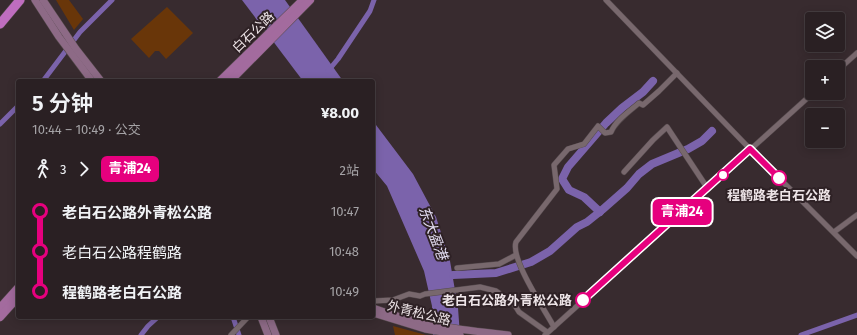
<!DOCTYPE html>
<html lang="zh">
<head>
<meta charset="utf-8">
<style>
  :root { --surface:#2a2023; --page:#362d30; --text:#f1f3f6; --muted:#a5a3a6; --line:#463e41 }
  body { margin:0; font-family:"Fira Sans","Noto Sans SC",sans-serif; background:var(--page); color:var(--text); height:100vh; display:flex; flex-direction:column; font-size:15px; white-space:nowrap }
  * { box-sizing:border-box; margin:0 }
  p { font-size:13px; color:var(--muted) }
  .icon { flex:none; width:22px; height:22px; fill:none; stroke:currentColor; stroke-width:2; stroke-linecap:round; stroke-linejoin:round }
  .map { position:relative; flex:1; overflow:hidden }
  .panel { position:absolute; left:16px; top:79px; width:359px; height:240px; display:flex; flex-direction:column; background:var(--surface); border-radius:4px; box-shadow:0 2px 10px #0003,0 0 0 1px var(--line) }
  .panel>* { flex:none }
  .badge { padding:0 8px; border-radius:6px; font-size:14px; line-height:26px }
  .controls { position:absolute; left:805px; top:12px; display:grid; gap:8px }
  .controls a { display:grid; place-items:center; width:40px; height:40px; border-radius:4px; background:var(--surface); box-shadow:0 2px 10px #0003,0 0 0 1px var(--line); font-size:20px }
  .map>.badge { position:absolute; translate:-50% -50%; box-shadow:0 0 0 2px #fff }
  .legs { display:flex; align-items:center; gap:6px; height:44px; padding:0 16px; font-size:13px }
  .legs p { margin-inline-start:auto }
  .summary { display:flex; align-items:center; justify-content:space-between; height:68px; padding:0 16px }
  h1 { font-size:22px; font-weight:600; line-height:30px }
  ul { padding:0 16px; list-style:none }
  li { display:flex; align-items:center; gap:14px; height:40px; font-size:15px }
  li i { display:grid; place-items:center; width:6px; height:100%; margin:0 5px; background:currentColor }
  li i::after { content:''; width:10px; height:10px; margin:-5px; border:3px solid; border-radius:50%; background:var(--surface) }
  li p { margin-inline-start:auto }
  li:first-child i { background:linear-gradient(#0000 50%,currentColor 0) }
  li:last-child i { background:linear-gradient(currentColor 50%,#0000 0) }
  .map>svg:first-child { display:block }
</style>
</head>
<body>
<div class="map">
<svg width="857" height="335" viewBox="0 0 857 335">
  <rect width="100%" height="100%" fill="#382b2f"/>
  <g fill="#693609">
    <path d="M56 0H69L83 19 74 30Z"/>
    <path d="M167 7 193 33 166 59 159 51H155L149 58 131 39Z"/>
    <path d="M393 326 426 335H395Z"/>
  </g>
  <g fill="#7b63ab">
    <path d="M242 0H285L343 81H303Z"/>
    <path d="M373 121 413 174 436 217 450 261 458 308 460 335H433L432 306 424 271 387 186 373 169Z"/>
  </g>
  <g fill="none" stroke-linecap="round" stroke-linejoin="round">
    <g stroke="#7b63ab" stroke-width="5">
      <path d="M328 71 338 59 370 11 374 0"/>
      <path d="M43 81 80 32 112 0"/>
      <path d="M0 124 18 106"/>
      <path d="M233 317 239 335"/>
      <path d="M141 335 148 326 158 317"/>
      <path d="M801 335 857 315"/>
    </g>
    <g stroke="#7b63ab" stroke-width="8">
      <path d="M600 212 584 197 569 190 562 179 568 167 606 123 622 108 643 92 653 81"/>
      <path d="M453 275 496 273 531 262 550 251 577 227 587 222 602 210 627 188 639 174 652 164 688 149 702 141 712 131"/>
    </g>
    <defs>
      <g id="minor">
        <path d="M606 0 750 149 857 256"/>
        <path d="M838 70 857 53"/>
        <path d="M624 172 653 140 667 127 708 189"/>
        <path d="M834 232 857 215"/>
        <path d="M457 268 499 264 516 255"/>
        <path d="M373 301 393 300 409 294 420 296 425 294 480 287 496 291 506 298 504 302H509L514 304 519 312 547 332"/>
        <path d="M554 327C545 310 510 259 516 242L557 189 554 165 568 149 584 144 598 126 605 133 611 132C616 120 630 111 639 103L643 105 659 91 677 73"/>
        <path d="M231 335 248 317"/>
        <path d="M545 335 813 93"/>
      </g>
      <g id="secondary">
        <path d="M35 0 59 37 92 81"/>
        <path d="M43 0 76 49 101 81"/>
        <path d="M373 308C417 325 462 330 508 335"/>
        <path d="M373 313 425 329 460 335"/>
        <path d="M261 317 268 335"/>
        <path d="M269 317 276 335"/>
      </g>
      <g id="primary">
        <path d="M220 81 303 0"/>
        <path d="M230 81 310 0"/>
        <path d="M0 308 18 288"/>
        <path d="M0 317 18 297"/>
      </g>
      <path id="motorway" d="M0 24 20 0"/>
    </defs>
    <use href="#minor" stroke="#554a4d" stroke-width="6"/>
    <use href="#secondary" stroke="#554a4d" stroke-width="8"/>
    <use href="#primary" stroke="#554a4d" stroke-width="9"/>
    <use href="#motorway" stroke="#554a4d" stroke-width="10"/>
    <use href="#minor" stroke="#78686d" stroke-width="5"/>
    <use href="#secondary" stroke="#8d6a86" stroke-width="7"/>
    <use href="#primary" stroke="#a36b9e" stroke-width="8"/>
    <use href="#motorway" stroke="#bf6dbf" stroke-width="9"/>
  </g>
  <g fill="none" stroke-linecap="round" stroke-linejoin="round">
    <defs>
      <path id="line-1" d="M583 300 750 149 779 178"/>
    </defs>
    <use href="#line-1" stroke="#fff" stroke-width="9"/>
    <use href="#line-1" stroke="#e6007e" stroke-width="6"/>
  </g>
  <g fill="#fff" stroke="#e6007e" stroke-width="2">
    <circle cx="723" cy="175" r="5"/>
    <circle cx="779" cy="178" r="7"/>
    <circle cx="583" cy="300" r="7"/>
  </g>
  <g text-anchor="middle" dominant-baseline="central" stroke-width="4" stroke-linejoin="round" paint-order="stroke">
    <g font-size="13" fill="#eee5e8" stroke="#2e2125">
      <text transform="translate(253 32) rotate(-44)">白石公路</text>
      <text transform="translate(419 313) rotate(14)">外青松公路</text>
    </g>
    <g font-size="13" font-weight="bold" fill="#eee5e8" stroke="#2e2125">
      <text x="779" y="195">程鹤路老白石公路</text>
      <text x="572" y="300" text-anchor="end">老白石公路外青松公路</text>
    </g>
    <g font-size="14" font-style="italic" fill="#e2dcf1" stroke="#2e2125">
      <text transform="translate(433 233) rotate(69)">东大盈港</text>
    </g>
  </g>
</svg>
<div class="controls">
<a><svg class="icon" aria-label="layers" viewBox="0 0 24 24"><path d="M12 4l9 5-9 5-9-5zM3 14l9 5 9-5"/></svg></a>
<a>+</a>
<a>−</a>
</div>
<b class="badge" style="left:682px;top:212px;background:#e6007e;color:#fff">青浦24</b>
<section class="panel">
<div class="summary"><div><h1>5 分钟</h1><p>10:44 – 10:49 · 公交</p></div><b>¥8.00</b></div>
<div class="legs"><svg class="icon" aria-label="walk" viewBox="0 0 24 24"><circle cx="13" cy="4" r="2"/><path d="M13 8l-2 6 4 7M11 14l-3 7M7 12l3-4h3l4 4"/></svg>3<svg class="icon" aria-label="forward" viewBox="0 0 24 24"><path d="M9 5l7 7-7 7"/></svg><b class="badge" style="background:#e6007e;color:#fff">青浦24</b><p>2站</p></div>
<ul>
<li><i style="color:#e6007e"></i><b>老白石公路外青松公路</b><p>10:47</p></li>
<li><i style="color:#e6007e"></i><span>老白石公路程鹤路</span><p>10:48</p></li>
<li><i style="color:#e6007e"></i><b>程鹤路老白石公路</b><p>10:49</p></li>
</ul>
</section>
</div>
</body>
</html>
